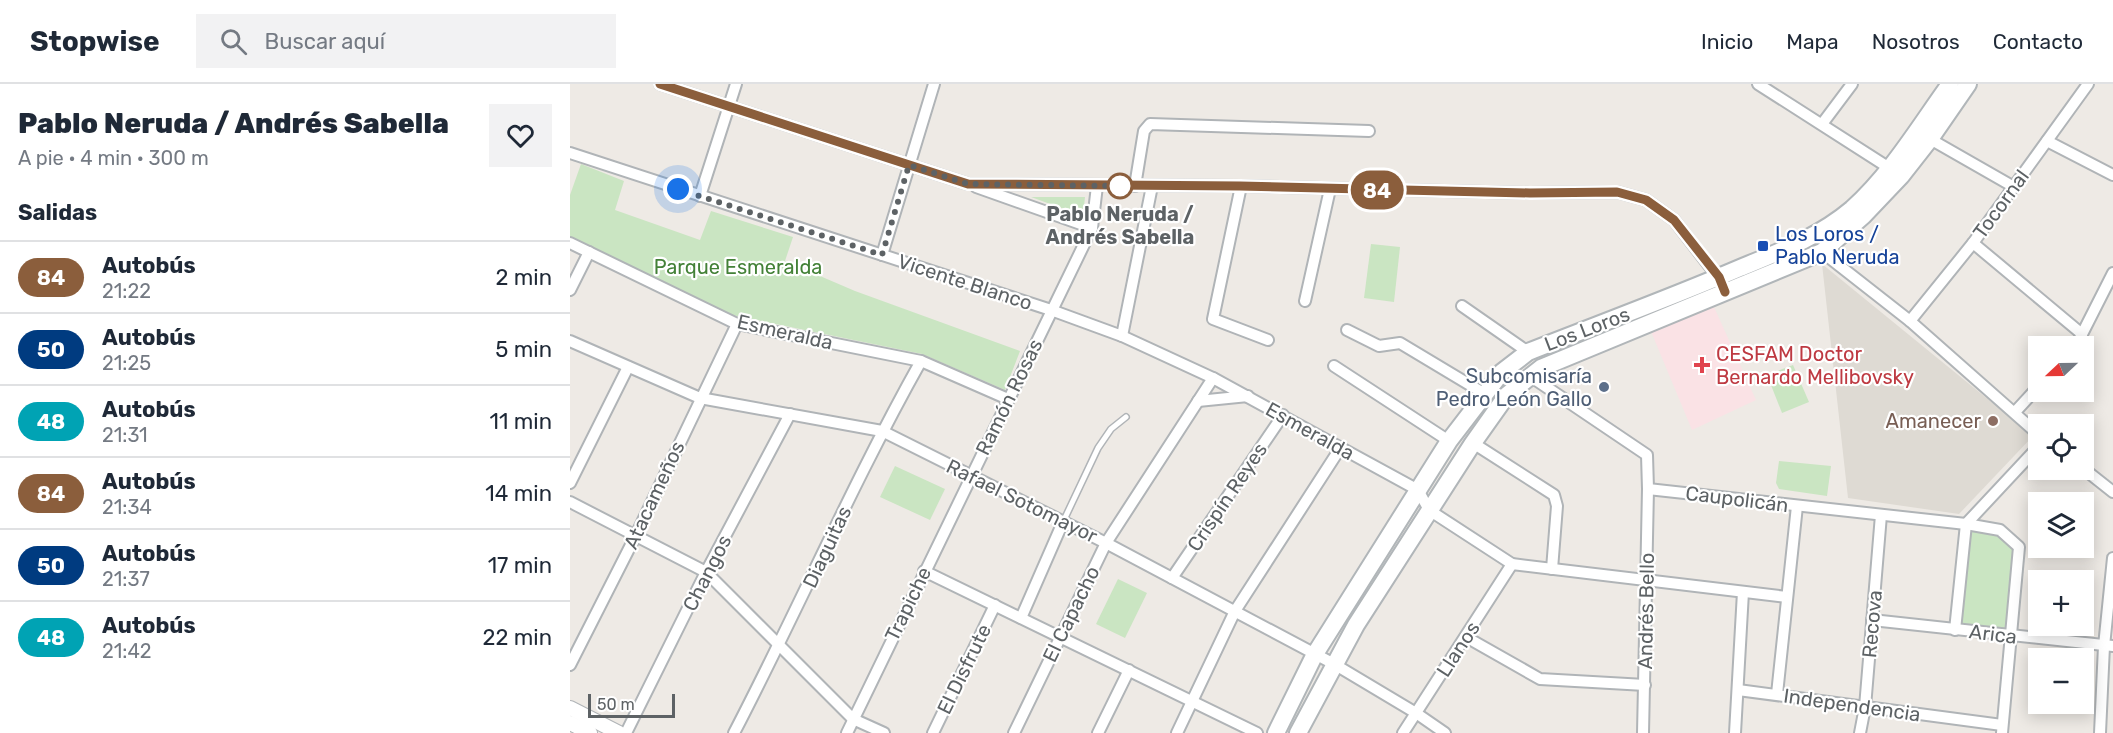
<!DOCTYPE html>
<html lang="es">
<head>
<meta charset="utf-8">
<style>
  :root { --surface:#fff; --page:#f2f2f3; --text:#1f2937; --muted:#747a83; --line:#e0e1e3 }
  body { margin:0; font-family:Rubik,sans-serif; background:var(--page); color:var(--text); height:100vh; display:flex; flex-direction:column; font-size:22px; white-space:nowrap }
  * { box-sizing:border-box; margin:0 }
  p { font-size:20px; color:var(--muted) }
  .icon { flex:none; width:33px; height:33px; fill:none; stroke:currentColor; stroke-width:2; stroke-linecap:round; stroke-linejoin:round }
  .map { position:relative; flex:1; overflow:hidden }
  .sheet { display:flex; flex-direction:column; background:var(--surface); width:570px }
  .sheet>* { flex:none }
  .badge { padding:0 12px; border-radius:20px; font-size:21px; line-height:39px }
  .needle { width:39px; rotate:248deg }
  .controls { position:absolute; left:1458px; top:252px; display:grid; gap:12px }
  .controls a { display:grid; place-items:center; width:66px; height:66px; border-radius:0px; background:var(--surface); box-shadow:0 3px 15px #0003; font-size:30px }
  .scale { position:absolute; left:18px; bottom:15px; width:87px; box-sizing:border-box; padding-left:6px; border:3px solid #5d6265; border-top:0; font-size:16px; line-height:21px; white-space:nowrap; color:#5d6265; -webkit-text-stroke:4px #fff; paint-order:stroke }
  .you { position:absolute; width:30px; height:30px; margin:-15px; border:4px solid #fff; border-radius:50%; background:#1a73e8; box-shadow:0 0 0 9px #1a73e833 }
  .map>.badge { position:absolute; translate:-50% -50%; box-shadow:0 0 0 3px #fff }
  h2 { padding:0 18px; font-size:22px; line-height:54px }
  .round { display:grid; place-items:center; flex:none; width:63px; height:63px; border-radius:0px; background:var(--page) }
  .headline { display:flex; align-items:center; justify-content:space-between; height:102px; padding:0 18px }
  h1 { font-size:28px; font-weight:800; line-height:45px }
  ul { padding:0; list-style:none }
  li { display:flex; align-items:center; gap:18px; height:72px; padding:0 18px; border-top:2px solid var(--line) }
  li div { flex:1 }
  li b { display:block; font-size:22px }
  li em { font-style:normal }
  li .badge { min-width:66px; font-weight:700; text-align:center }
  header { display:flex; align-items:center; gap:36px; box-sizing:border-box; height:84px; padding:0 30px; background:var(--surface); border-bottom:2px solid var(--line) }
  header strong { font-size:28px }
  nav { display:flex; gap:33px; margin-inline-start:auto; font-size:21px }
  .search { width:420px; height:54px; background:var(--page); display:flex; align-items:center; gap:15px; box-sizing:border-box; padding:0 21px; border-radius:0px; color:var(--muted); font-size:22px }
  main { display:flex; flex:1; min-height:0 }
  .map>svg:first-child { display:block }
</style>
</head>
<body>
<header>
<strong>Stopwise</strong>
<div class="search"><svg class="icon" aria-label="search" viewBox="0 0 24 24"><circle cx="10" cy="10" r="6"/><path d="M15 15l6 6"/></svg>Buscar aquí</div>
<nav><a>Inicio</a><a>Mapa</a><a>Nosotros</a><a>Contacto</a></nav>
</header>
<main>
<section class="sheet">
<div class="headline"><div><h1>Pablo Neruda / Andrés Sabella</h1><p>A pie · 4 min · 300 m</p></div><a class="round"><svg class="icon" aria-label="heart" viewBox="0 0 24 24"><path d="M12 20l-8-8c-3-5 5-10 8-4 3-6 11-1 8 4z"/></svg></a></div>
<h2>Salidas</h2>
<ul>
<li><span class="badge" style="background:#8b5e3c;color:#fff">84</span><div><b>Autobús</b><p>21:22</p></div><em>2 min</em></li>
<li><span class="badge" style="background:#003b80;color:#fff">50</span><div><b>Autobús</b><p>21:25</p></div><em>5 min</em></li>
<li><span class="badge" style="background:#00a3b4;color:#fff">48</span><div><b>Autobús</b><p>21:31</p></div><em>11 min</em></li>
<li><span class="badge" style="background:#8b5e3c;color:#fff">84</span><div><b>Autobús</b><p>21:34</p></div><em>14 min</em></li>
<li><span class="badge" style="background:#003b80;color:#fff">50</span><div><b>Autobús</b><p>21:37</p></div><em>17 min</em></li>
<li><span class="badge" style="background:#00a3b4;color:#fff">48</span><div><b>Autobús</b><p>21:42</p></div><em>22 min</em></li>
</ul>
</section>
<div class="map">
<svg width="1543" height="649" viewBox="0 0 1543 649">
  <rect width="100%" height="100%" fill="#eeeae5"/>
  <path fill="#dedad3" d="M1252 180 1463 352 1389 430 1278 414Z"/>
  <path fill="#fae2e5" d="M1144 223 1186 316 1122 346 1080 245Z"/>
  <g fill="#cae5c2">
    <path d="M11 80 54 97 45 126 130 156 141 127 223 153 215 177 285 207 450 267 435 306 352 270 162 231 0 155V111Z"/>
    <path d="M461 113H515L513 132Z"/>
    <path d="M801 160 830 163 824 218 794 214Z"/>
    <path d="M1223 281 1239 318 1212 329 1197 291Z"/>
    <path d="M1209 377 1261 382 1257 412 1209 405 1206 399Z"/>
    <path d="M325 382 375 405 360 436 310 413Z"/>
    <path d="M1398 447 1429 451 1443 465 1437 542 1433 545 1389 540Z"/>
    <path d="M548 495 577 509 555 554 526 540Z"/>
  </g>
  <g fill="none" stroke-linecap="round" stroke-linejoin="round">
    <defs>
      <path id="service" d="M493 438 528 364 541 345 556 333"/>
      <g id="minor">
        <path d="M90 0 398 100 671 102 960 109 1047 108 1076 116 1104 136 1151 197"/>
        <path d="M1188 0 1324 87"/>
        <path d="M1252 40 1282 0"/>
        <path d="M1360 55 1444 103"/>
        <path d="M1477 57 1543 91"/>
        <path d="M0 69 481 226 552 252 643 294 848 406 859 426 942 480 1217 513"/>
        <path d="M565 102 574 47 580 40 799 47"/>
        <path d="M671 102 643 235 698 256"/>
        <path d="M406 103 522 144"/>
        <path d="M130 112 166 0"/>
        <path d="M0 159 167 240 351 277 438 315"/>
        <path d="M1403 159 1512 250"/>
        <path d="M1252 168 1340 237 1468 350"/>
        <path d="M312 171 364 0"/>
        <path d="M0 206 19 168"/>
        <path d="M735 217 760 105"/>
        <path d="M892 222 958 268"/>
        <path d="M1340 237 1403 159 1518 0"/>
        <path d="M777 246 809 262 830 259 915 310"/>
        <path d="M552 252 582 102"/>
        <path d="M0 257 130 314 312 347 536 459 764 580 846 629 875 649"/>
        <path d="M1506 262 1543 189"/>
        <path d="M764 282 879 357"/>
        <path d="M960 292 1077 371 1078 405 1396 440 1430 446 1449 463 1432 649"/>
        <path d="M628 317 678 312"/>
        <path d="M1445 328 1468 303"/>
        <path d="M903 359 984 411 987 422 982 485"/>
        <path d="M1514 385 1543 408"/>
        <path d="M0 399 58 283"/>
        <path d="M0 418 136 488 283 635 314 649"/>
        <path d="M354 487 687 649"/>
        <path d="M602 494 713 331"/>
        <path d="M451 534 493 438"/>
        <path d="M1302 536 1543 562"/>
        <path d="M1385 546 1396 440 1468 363"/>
        <path d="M896 553 970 595 1075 601"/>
        <path d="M0 581 66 451 167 240"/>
        <path d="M1168 606 1432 641"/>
        <path d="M1207 610 1227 422"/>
        <path d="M56 649 136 488 220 330"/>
        <path d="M164 649C228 526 283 398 351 277"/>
        <path d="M277 649 522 144 527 102"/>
        <path d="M363 649 425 521"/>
        <path d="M444 649 536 459 643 294"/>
        <path d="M528 649 559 586"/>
        <path d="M607 649 665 527 771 363"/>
        <path d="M833 649 942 480"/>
        <path d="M1073 649 1078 405"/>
        <path d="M1165 649 1173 508"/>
        <path d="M1290 649 1295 623 1311 431"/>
        <path d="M1530 649 1534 562 1543 474"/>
      </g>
      <g id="tertiary">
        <path d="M0 624 49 649"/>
        <path d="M0 639 20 649"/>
      </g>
      <g id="secondary">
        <path d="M706 649 745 570 879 357 932 288 958 268C1029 240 1100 214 1170 184 1209 168 1249 153 1282 125 1321 90 1349 43 1380 0"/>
        <path d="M728 649 786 541 903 359 937 311 971 284 1252 168 1293 132 1331 92 1360 55 1398 0"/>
      </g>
    </defs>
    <use href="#service" stroke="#b0b4b7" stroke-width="8"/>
    <use href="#minor" stroke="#b0b4b7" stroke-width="14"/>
    <use href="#tertiary" stroke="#b0b4b7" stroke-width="16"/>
    <use href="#secondary" stroke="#b1b6b9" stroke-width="20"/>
    <use href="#service" stroke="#fff" stroke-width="5"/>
    <use href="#minor" stroke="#fff" stroke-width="10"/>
    <use href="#tertiary" stroke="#fff" stroke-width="14"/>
    <use href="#secondary" stroke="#fff" stroke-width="16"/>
  </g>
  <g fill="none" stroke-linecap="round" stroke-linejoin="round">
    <defs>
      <path id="line" d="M90 0 398 100 670 102 960 109 1047 108 1076 116 1104 136 1149 193 1155 208"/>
    </defs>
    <use href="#line" stroke="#fff" stroke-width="14"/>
    <use href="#line" stroke="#8b5e3c" stroke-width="9"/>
    <path stroke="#5d6265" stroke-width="6" stroke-dasharray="0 10.8" d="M108 105 312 171 339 81 398 100 550 102"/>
  </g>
  <circle fill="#fff" stroke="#8b5e3c" stroke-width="3" cx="550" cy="102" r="12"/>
  <rect fill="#1a4fb4" stroke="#fff" stroke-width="2" x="1187" y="156" width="12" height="12" rx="3"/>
  <path fill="#e0444e" stroke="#fff" stroke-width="2" d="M1129 272h6v6h6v6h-6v6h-6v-6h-6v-6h6z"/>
  <circle fill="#5c6f8a" stroke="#fff" stroke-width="2" cx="1034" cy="303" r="6"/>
  <circle fill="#8d6e63" stroke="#fff" stroke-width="2" cx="1423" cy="337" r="6"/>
  <g text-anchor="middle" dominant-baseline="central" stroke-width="4.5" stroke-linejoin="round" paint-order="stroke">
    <g font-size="20" fill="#5d6265" stroke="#fff">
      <text transform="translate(1431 120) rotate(-54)">Tocornal</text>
      <text transform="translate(395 198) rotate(18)">Vicente Blanco</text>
      <text transform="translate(1017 245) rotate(-21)">Los Loros</text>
      <text transform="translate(215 248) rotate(13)">Esmeralda</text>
      <text transform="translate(439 313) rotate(-64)">Ramón Rosas</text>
      <text transform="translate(740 347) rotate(29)">Esmeralda</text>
      <text transform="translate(84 411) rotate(-65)">Atacameños</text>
      <text transform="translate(657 413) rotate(-56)">Crispín Reyes</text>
      <text transform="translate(1167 415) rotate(7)">Caupolicán</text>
      <text transform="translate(452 417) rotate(26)">Rafael Sotomayor</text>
      <text transform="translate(257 463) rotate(-65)">Diaguitas</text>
      <text transform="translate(137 489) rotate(-63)">Changos</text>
      <text transform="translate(338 520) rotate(-64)">Trapiche</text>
      <text transform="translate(1076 527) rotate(-89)">Andrés Bello</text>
      <text transform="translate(501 530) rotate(-64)">El Capacho</text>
      <text transform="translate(1302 540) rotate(-85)">Recova</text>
      <text transform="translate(1423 550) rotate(7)">Arica</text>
      <text transform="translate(888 565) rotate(-57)">Llanos</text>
      <text transform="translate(394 585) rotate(-64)">El Disfrute</text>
      <text transform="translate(1282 621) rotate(8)">Independencia</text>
    </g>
    <g font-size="20" font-weight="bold" fill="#5d6265" stroke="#fff">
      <text x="550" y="130">Pablo Neruda /<tspan x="550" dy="23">Andrés Sabella</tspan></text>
    </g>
    <g font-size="20" fill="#164399" stroke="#fff" text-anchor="start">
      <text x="1205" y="150">Los Loros /<tspan x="1205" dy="23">Pablo Neruda</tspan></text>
    </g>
    <g font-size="20" fill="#438137" stroke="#fff">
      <text x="168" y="183">Parque Esmeralda</text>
    </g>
    <g font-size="20" fill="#be3a42" stroke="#fff" text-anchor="start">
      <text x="1146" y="270">CESFAM Doctor<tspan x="1146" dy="23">Bernardo Mellibovsky</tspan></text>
    </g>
    <g font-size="20" fill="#4e5e75" stroke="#fff" text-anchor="end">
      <text x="1022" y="292">Subcomisaría<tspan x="1022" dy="23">Pedro León Gallo</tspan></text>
    </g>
    <g font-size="20" fill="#785e54" stroke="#fff" text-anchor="end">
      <text x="1411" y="337">Amanecer</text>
    </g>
  </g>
</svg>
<div class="controls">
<a><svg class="needle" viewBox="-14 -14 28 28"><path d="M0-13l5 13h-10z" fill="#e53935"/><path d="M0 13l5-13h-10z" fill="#747a83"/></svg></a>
<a><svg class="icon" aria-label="locate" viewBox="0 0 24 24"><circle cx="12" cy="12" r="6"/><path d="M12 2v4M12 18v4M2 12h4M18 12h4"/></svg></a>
<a><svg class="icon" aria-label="layers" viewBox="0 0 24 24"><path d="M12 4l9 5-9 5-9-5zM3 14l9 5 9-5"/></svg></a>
<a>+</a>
<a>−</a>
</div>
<div class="scale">50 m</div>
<div class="you" style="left:108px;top:105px"></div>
<b class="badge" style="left:807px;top:106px;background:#8b5e3c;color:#fff">84</b>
</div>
</main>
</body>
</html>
